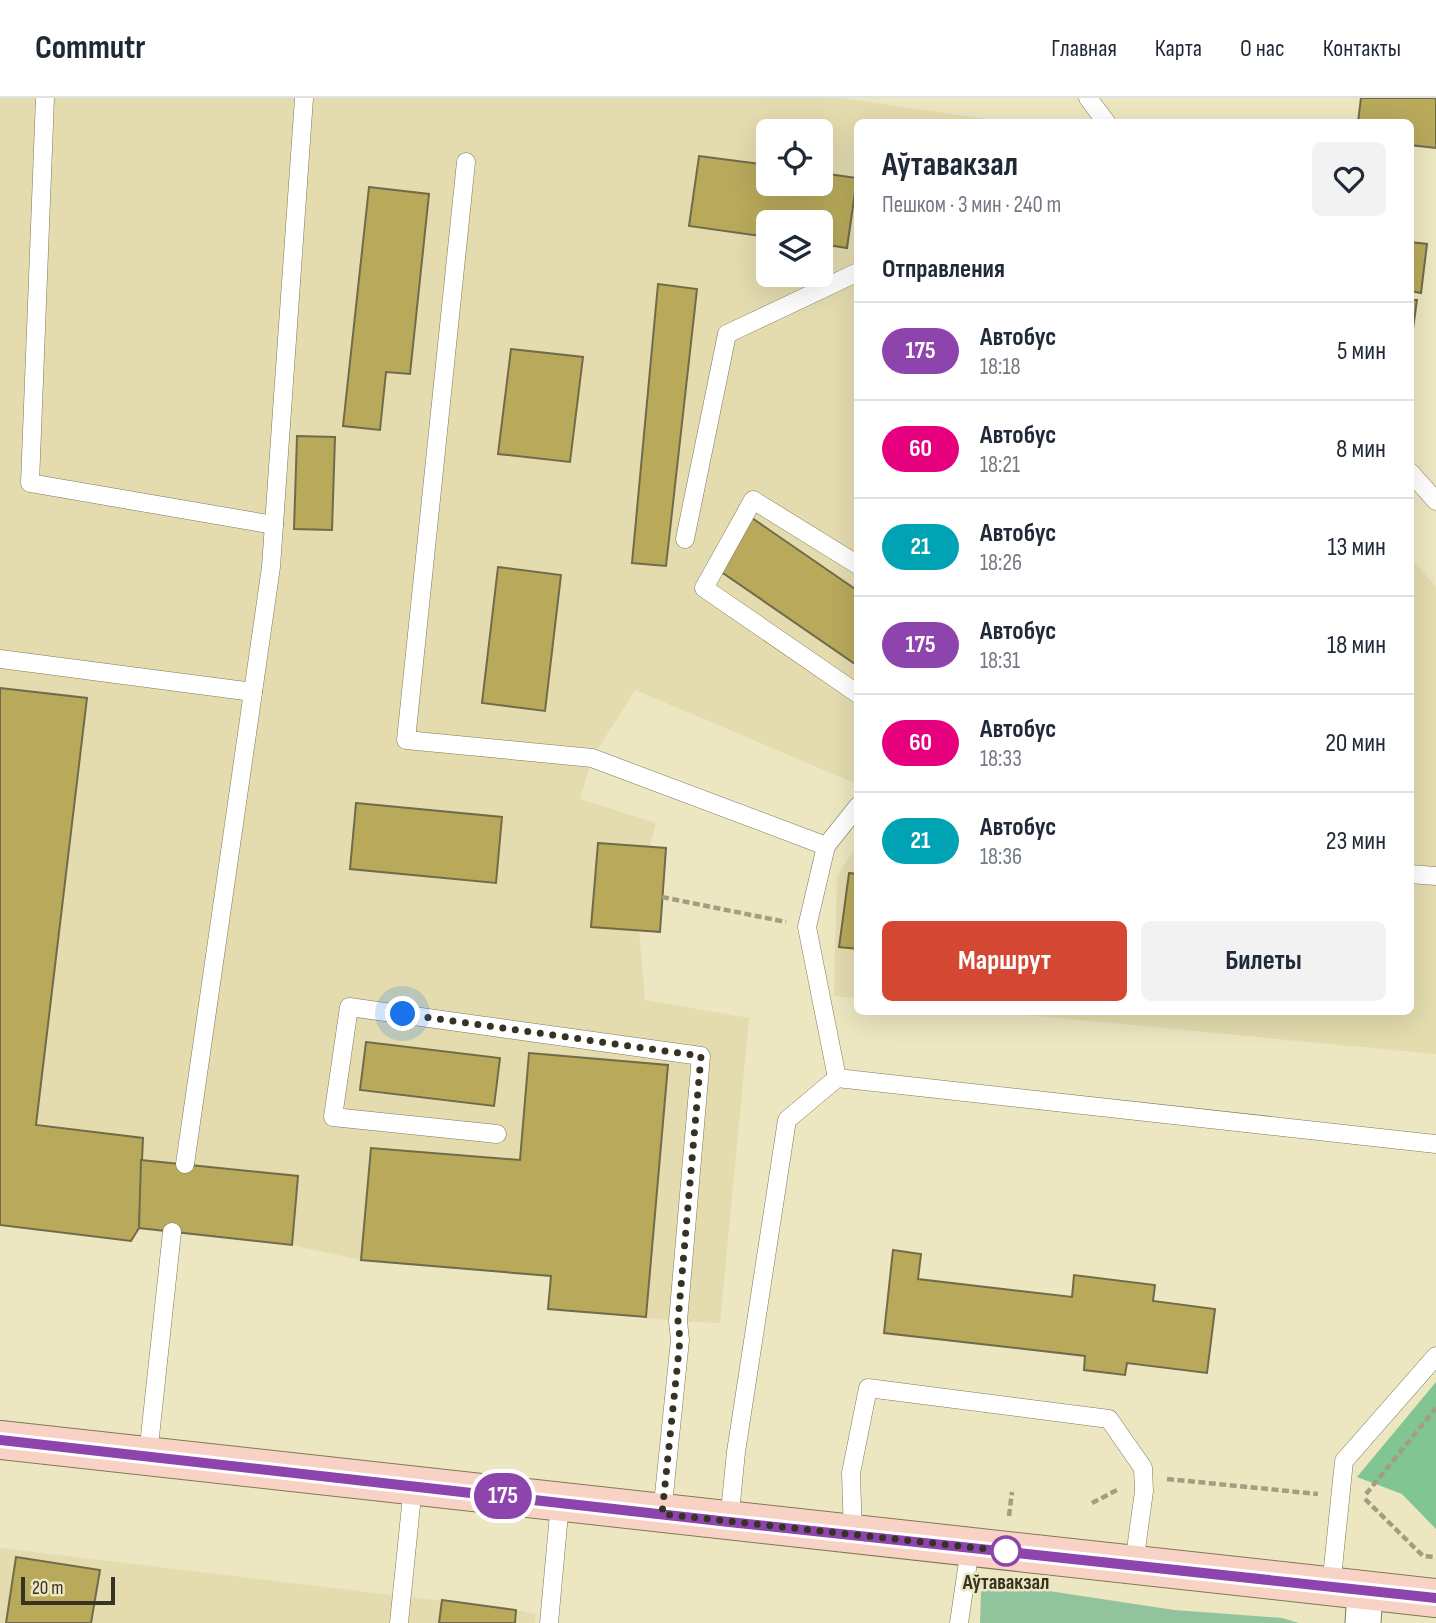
<!DOCTYPE html>
<html lang="ru">
<head>
<meta charset="utf-8">
<style>
  :root { --surface:#fff; --page:#f2f2f3; --text:#1f2937; --muted:#747a83; --line:#e0e1e3; --accent:#d34733 }
  body { margin:0; font-family:"Sofia Sans Condensed",sans-serif; background:var(--page); color:var(--text); height:100vh; display:flex; flex-direction:column; font-size:26px; white-space:nowrap }
  * { box-sizing:border-box; margin:0 }
  p { font-size:23px; color:var(--muted) }
  .icon { flex:none; width:38px; height:38px; fill:none; stroke:currentColor; stroke-width:2; stroke-linecap:round; stroke-linejoin:round }
  .map { position:relative; flex:1; overflow:hidden }
  .sheet { position:absolute; left:854px; top:21px; width:560px; height:896px; display:flex; flex-direction:column; background:var(--surface); border-radius:10px; box-shadow:0 7px 28px #0002 }
  .sheet>* { flex:none }
  .badge { padding:0 14px; border-radius:23px; font-size:24px; line-height:46px }
  .buttons { position:absolute; left:756px; top:21px; display:grid; gap:14px }
  .buttons a { display:grid; place-items:center; width:77px; height:77px; border-radius:10px; background:var(--surface); box-shadow:0 7px 28px #0002; font-size:35px }
  .scale { position:absolute; left:21px; bottom:18px; width:94px; box-sizing:border-box; padding-left:7px; border:4px solid #363325; border-top:0; font-size:19px; line-height:24px; white-space:nowrap; color:#363325; -webkit-text-stroke:5px #ece6c1; paint-order:stroke }
  .you { position:absolute; width:35px; height:35px; margin:-18px; border:5px solid #fff; border-radius:50%; background:#1a73e8; box-shadow:0 0 0 10px #1a73e833 }
  .map>.badge { position:absolute; translate:-50% -50%; box-shadow:0 0 0 4px #fff }
  h2 { padding:0 28px; font-size:26px; line-height:63px }
  .round { display:grid; place-items:center; flex:none; width:74px; height:74px; border-radius:10px; background:var(--page) }
  .head { display:flex; align-items:center; justify-content:space-between; height:119px; padding:0 28px }
  h1 { font-size:33px; font-weight:700; line-height:52px }
  .primary-button { display:flex; gap:14px; margin-top:auto; padding:14px 28px }
  .primary-button a { flex:1; height:80px; border-radius:10px; background:var(--accent); color:#fff; font-size:28px; font-weight:700; line-height:80px; text-align:center }
  .primary-button a+a { background:var(--page); color:var(--text) }
  ul { padding:0; list-style:none }
  li { display:flex; align-items:center; gap:21px; height:98px; padding:0 28px; border-top:2px solid var(--line) }
  li div { flex:1 }
  li b { display:block; font-size:26px }
  li em { font-style:normal }
  li .badge { min-width:77px; font-weight:700; text-align:center }
  header { display:flex; align-items:center; gap:42px; box-sizing:border-box; height:98px; padding:0 35px; background:var(--surface); border-bottom:2px solid var(--line) }
  header strong { font-size:33px }
  nav { display:flex; gap:38px; margin-inline-start:auto; font-size:24px }
  .map>svg:first-child { display:block }
</style>
</head>
<body>
<header>
<strong>Commutr</strong>
<nav><a>Главная</a><a>Карта</a><a>О нас</a><a>Контакты</a></nav>
</header>
<div class="map">
<svg width="1436" height="1525" viewBox="0 0 1436 1525">
  <rect width="100%" height="100%" fill="#ece6c1"/>
  <g fill="#e4dbaf" fill-rule="evenodd">
    <path d="M0 0H840L1008 24H858L857 686 635 592 592 660 580 701 656 725 650 749 598 746 591 829 639 833 645 902 749 920 720 1225 678 1223 548 1211 550 1178 361 1162 292 1147 139 1130 131 1143 0 1127ZM768 33H821V86H768ZM768 124H821V177H768Z"/>
    <path d="M1411 460 1436 489V956L996 914H1410Z"/>
    <path d="M857 747V900L834 898 837 779Z"/>
    <path d="M0 1450 516 1512 536 1516 535 1525H0Z"/>
  </g>
  <path fill="#91c39c" d="M997 1485 1174 1512 1282 1520 1299 1525H980L981 1494Z"/>
  <path fill="#81c592" d="M1436 1284V1431L1402 1396 1357 1379Z"/>
  <g fill="#b8a95b" stroke="#716b4a" stroke-width="2">
    <path d="M1361 0H1436V50L1410 47V24H1358Z"/>
    <path d="M699 58 768 67V86H821V75L857 80 847 150 821 146V124H768V139L689 128Z"/>
    <path d="M369 89 429 96 410 276 386 274 380 332 343 328Z"/>
    <path d="M1410 144 1427 146 1421 195 1410 193Z"/>
    <path d="M658 186 697 191 666 468 632 465Z"/>
    <path d="M1410 202H1417L1410 252Z"/>
    <path d="M511 251 583 259 570 364 498 356Z"/>
    <path d="M297 338 335 339 332 432 294 431Z"/>
    <path d="M752 420 858 493V568L717 471Z"/>
    <path d="M498 469 561 477 545 613 482 605Z"/>
    <path d="M0 590 87 600 36 1027 143 1040 139 1130 131 1143 0 1127Z"/>
    <path d="M356 705 502 719 496 785 350 771Z"/>
    <path d="M598 745 666 750 660 834 591 829Z"/>
    <path d="M849 775 858 776V851L839 849Z"/>
    <path d="M366 944 500 960 494 1008 360 992Z"/>
    <path d="M529 955 668 967 646 1219 548 1211 551 1178 361 1162 371 1050 520 1062Z"/>
    <path d="M141 1062 298 1078 292 1147 139 1130Z"/>
    <path d="M893 1152 921 1156 918 1181 1072 1199 1074 1177 1155 1187 1153 1203 1215 1211 1207 1275 1127 1265 1125 1277 1084 1272 1085 1258 884 1235Z"/>
    <path d="M16 1459 100 1472 91 1525H6Z"/>
    <path d="M442 1502 516 1512 515 1525H439Z"/>
  </g>
  <g fill="none" stroke-linecap="round" stroke-linejoin="round">
    <defs>
      <g id="service">
        <path d="M45 0 30 385 274 427"/>
        <path d="M1088 0 1106 24"/>
        <path d="M466 64 406 642 592 660 826 748"/>
        <path d="M1410 374 1436 403"/>
        <path d="M685 441 727 236 858 174"/>
        <path d="M858 467 753 402 704 490 858 596"/>
        <path d="M0 561 253 594"/>
        <path d="M1410 776 1436 778"/>
        <path d="M837 980 807 829 826 748 858 708"/>
        <path d="M497 1036 333 1019 349 909 701 958 678 1223 680 1242 662 1416"/>
        <path d="M185 1066 271 469 304 0"/>
        <path d="M148 1357 172 1134"/>
        <path d="M729 1424 736 1354 787 1022 837 980 1436 1046"/>
        <path d="M853 1437 851 1375 868 1290 1109 1321 1143 1370 1144 1393 1134 1466"/>
        <path d="M1331 1489 1344 1363 1436 1258"/>
        <path d="M399 1525 413 1388"/>
        <path d="M549 1525 560 1405"/>
        <path d="M959 1525 970 1450"/>
      </g>
      <path id="minor" d="M1363 1525 1365 1493"/>
      <path id="secondary" d="M0 1342 1436 1500"/>
    </defs>
    <use href="#service" stroke="#7f7957" stroke-width="19"/>
    <use href="#minor" stroke="#7f7957" stroke-width="37"/>
    <use href="#secondary" stroke="#7f7957" stroke-width="40"/>
    <g stroke="#a39e82" stroke-width="4.5" stroke-dasharray="7 3.5" stroke-linecap="butt">
      <path d="M662 799 786 824"/>
      <path d="M1167 1381 1318 1396"/>
      <path d="M1366 1396 1436 1310"/>
      <path d="M1365 1401 1423 1458 1436 1459"/>
      <path d="M1092 1405 1119 1391"/>
      <path d="M1009 1418 1012 1394"/>
    </g>
    <use href="#service" stroke="#fff" stroke-width="18"/>
    <use href="#minor" stroke="#fff" stroke-width="35"/>
    <use href="#secondary" stroke="#f9d2c6" stroke-width="38"/>
  </g>
  <g fill="none" stroke-linecap="round" stroke-linejoin="round">
    <defs>
      <path id="line" d="M0 1342 729 1424 1436 1500"/>
    </defs>
    <use href="#line" stroke="#fff" stroke-width="16"/>
    <use href="#line" stroke="#8e44ad" stroke-width="10"/>
    <path stroke="#363325" stroke-width="7" stroke-dasharray="0 12.6" d="M403 916 701 958 678 1223 680 1242 662 1416 1006 1453"/>
  </g>
  <circle fill="#fff" stroke="#8e44ad" stroke-width="3.5" cx="1006" cy="1453" r="14"/>
  <g text-anchor="middle" dominant-baseline="central" stroke-width="5" stroke-linejoin="round" paint-order="stroke">
    <g font-size="21" font-weight="bold" fill="#363325" stroke="#ece6c1">
      <text x="1006" y="1484">Аўтавакзал</text>
    </g>
  </g>
</svg>
<div class="buttons">
<a><svg class="icon" aria-label="locate" viewBox="0 0 24 24"><circle cx="12" cy="12" r="6"/><path d="M12 2v4M12 18v4M2 12h4M18 12h4"/></svg></a>
<a><svg class="icon" aria-label="layers" viewBox="0 0 24 24"><path d="M12 4l9 5-9 5-9-5zM3 14l9 5 9-5"/></svg></a>
</div>
<div class="scale">20 m</div>
<div class="you" style="left:403px;top:916px"></div>
<b class="badge" style="left:503px;top:1398px;background:#8e44ad;color:#fff">175</b>
<section class="sheet">
<div class="head"><div><h1>Аўтавакзал</h1><p>Пешком · 3 мин · 240 m</p></div><a class="round"><svg class="icon" aria-label="heart" viewBox="0 0 24 24"><path d="M12 20l-8-8c-3-5 5-10 8-4 3-6 11-1 8 4z"/></svg></a></div>
<h2>Отправления</h2>
<ul>
<li><span class="badge" style="background:#8e44ad;color:#fff">175</span><div><b>Автобус</b><p>18:18</p></div><em>5 мин</em></li>
<li><span class="badge" style="background:#e6007e;color:#fff">60</span><div><b>Автобус</b><p>18:21</p></div><em>8 мин</em></li>
<li><span class="badge" style="background:#00a3b4;color:#fff">21</span><div><b>Автобус</b><p>18:26</p></div><em>13 мин</em></li>
<li><span class="badge" style="background:#8e44ad;color:#fff">175</span><div><b>Автобус</b><p>18:31</p></div><em>18 мин</em></li>
<li><span class="badge" style="background:#e6007e;color:#fff">60</span><div><b>Автобус</b><p>18:33</p></div><em>20 мин</em></li>
<li><span class="badge" style="background:#00a3b4;color:#fff">21</span><div><b>Автобус</b><p>18:36</p></div><em>23 мин</em></li>
</ul>
<div class="primary-button"><a>Маршрут</a><a>Билеты</a></div>
</section>
</div>
</body>
</html>
